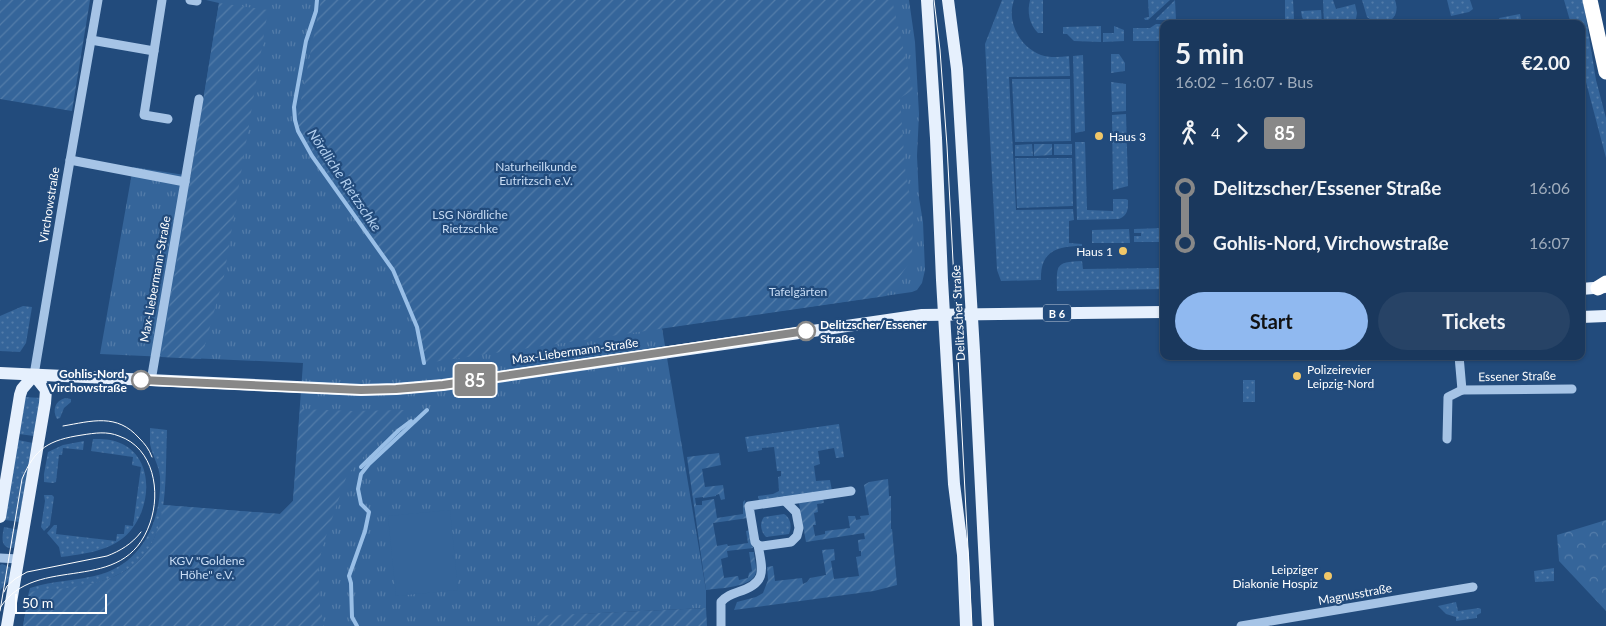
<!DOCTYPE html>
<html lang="en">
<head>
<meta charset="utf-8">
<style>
  :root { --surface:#1a385d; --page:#274366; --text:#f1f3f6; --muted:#9facbc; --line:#385272; --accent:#90b9f0 }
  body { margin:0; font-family:Lato,sans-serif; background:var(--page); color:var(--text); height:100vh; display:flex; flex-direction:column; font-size:19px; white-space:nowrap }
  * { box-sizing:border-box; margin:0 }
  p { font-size:16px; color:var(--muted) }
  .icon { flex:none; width:28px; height:28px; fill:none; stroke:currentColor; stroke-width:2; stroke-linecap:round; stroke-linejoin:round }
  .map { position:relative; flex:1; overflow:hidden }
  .details { position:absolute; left:1160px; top:20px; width:425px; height:340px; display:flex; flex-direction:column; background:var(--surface); border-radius:10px; box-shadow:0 1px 4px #0004,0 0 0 1px var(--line) }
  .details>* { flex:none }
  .badge { padding:0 10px; border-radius:4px; font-size:18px; line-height:32px }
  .scale { position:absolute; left:15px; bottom:12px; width:92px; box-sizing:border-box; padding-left:5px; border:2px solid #fff; border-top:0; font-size:14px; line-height:18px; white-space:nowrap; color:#fff; -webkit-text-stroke:4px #224b7c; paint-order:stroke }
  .map>.badge { position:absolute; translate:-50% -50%; box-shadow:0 0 0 2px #fff }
  .legs { display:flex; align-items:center; gap:8px; height:55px; padding:0 15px; font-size:16px }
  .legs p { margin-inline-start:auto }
  .headline { display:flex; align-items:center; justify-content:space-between; height:85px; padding:0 15px }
  h1 { font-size:28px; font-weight:700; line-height:38px }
  .action { display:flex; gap:10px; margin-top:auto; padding:10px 15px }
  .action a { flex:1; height:58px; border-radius:30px; background:var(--accent); color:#111; font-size:20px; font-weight:700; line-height:58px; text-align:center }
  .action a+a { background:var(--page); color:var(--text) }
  ul { padding:0 15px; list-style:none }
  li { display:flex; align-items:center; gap:18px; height:55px; font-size:19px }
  li i { display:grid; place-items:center; width:8px; height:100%; margin:0 6px; background:currentColor }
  li i::after { content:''; width:12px; height:12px; margin:-6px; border:4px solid; border-radius:50%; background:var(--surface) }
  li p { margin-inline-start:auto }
  li:first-child i { background:linear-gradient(#0000 50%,currentColor 0) }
  li:last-child i { background:linear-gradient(currentColor 50%,#0000 0) }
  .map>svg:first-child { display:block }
</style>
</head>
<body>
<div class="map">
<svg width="1606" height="626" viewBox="0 0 1606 626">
  <defs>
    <pattern id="grass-dots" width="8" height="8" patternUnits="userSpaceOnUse" patternTransform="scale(1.25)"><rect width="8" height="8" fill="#35659a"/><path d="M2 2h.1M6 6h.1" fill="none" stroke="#537ca9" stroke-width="1.8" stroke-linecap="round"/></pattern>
    <pattern id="forest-crowns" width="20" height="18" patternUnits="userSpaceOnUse" patternTransform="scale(1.25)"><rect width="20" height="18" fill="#35659a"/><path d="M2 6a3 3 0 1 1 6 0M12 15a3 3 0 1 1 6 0" fill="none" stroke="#537ca9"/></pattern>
    <pattern id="park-tufts" width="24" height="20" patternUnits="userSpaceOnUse" patternTransform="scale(1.25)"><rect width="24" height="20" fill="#35659a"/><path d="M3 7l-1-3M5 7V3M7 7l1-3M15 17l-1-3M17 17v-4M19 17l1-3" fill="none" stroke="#537ca9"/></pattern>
    <pattern id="garden-furrows" width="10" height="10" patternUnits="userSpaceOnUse" patternTransform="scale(1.25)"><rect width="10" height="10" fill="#35659a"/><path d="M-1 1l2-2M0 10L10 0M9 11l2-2" fill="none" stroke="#537ca9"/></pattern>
  </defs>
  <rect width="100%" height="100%" fill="#224b7c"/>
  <g fill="url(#grass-dots)">
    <path d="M1002 0H1014C1006 22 1020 47 1041 55 1050 58 1060 57 1069 56L1070 76 1009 77 1016 210 1073 209 1074 220 1069 221V243L1082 244V246C1057 246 1040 251 1041 280L1001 281 997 270 985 44Z"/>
    <path d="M1030 0H1043V33H1038C1029 24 1027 12 1030 0Z"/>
    <path d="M1148 0H1170L1148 20H1145L1144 18 1149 17Z"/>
    <path d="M1175 0 1176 20H1156V19Z"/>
    <path d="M1285 0H1293L1294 18 1292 24H1285Z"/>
    <path d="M1323 0H1333L1336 9 1355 4 1357 13 1355 24H1324Z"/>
    <path d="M1362 0H1395C1398 9 1397 17 1388 22L1375 23 1367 17Z"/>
    <path d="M1447 0H1470L1473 9 1469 12 1451 16Z"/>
    <path d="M1564 0H1583L1596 80 1606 118V158L1581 63V24H1571Z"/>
    <path d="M1321 10 1322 24H1305L1302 17 1301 11Z"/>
    <path d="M1520 14 1522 24H1514L1513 22 1501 24 1499 18Z"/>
    <path d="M1156 24H1164V41H1133V28H1150Z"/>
    <path d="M1101 26V42L1074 41 1067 34H1063V27Z"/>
    <path d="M1114 26 1124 30V41L1103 42V33H1114Z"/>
    <path d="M1111 54H1119L1125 63V71L1111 73Z"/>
    <path d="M1083 55 1085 131 1075 133 1073 56Z"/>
    <path d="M1012 79H1070L1071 141 1015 142Z"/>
    <path d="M1111 82 1126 84V111L1112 112Z"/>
    <path d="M1126 114 1128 186 1113 190 1112 115Z"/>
    <path d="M1075 142H1085L1087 210 1113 211V199H1126L1128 200C1128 210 1128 215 1119 219L1077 220Z"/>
    <path d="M1032 144 1033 156H1015V145Z"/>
    <rect x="1054" y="144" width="18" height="11"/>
    <path d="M1015 158H1072L1073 206 1017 208Z"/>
    <path d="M1164 228V242H1134V236H1141V233H1134V229Z"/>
    <path d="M1129 229 1130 243H1092V230Z"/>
    <path d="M1082 261 1083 269 1164 268V289L1057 291C1057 266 1054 262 1082 261Z"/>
    <path d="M23 306 32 307 26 343 20 352 0 351V316Z"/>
    <rect x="1243" y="380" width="12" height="22"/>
    <path d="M25 397 41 398 34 436 19 434Z"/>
    <path d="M65 398 71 399V402L64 408 60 418 57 419C52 410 55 401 65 398Z"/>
    <path d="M839 424 844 457 836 458 834 448 818 451 820 464 814 466 816 481 830 480 832 491 759 501 758 496 773 494 779 491 778 477 781 476V471H777L774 447 762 448V450L748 452 745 437Z"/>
    <path d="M150 428 167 430C164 501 174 568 86 585 68 589 48 590 29 592L30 588C53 580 79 581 102 574 144 561 162 518 160 477 159 465 152 455 150 444 150 439 150 433 150 428Z"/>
    <path d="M93 439C102 439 112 439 120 443 158 459 151 516 123 538 105 552 83 554 61 557L59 547 47 533 54 525H57L56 534 116 541 117 534H124L125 525 133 526 141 467 132 465 133 457 91 451Z"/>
    <path d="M18 440 33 443 20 522 5 520Z"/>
    <path d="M84 441 83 450 63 448 62 455H59L56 482 53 483 44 482V474L48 452 63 445Z"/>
    <path d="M44 495H52L54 497 50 525 44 531 41 527 45 501Z"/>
    <path d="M784 514C791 518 792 527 789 534L766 537C761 532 759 523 764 517Z"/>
    <path d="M4 527 19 530 16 543 13 548C0 549 2 537 4 527Z"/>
    <path d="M2 564 10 567C15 578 5 583 0 591V565Z"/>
    <path d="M1554 568V581L1535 582 1534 571Z"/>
    <path d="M1456 602 1458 611 1479 608 1481 609V613L1477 615V618L1456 621V617L1446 614 1438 606Z"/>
  </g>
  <path fill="url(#forest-crowns)" d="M1606 520V611L1559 561 1557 535Z"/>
  <path fill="url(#park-tufts)" d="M206 0H909L915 42 919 114 917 156 919 198 923 222 925 270 922 283 917 290 912 292 662 328 706 590V608L580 614V626H23L29 592C94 585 153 584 163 505L280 514 293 501 303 363 100 354 133 167 191 176 219 3Z"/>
  <g fill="url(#garden-furrows)">
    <path d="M0 0H90L72 111 0 99Z"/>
    <path d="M321 0H892L913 90 900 98 905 168 913 213 912 259 886 296 426 363 419 327 393 270 299 131 297 120Z"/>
    <path d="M219 3 268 10 224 276 201 359 161 357Z"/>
    <path d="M1034 144H1052V155L1034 156Z"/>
    <path d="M300 409 353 411 406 410 347 475 323 545 318 566 320 606 324 626H23L29 592C94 585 153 584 163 505L280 514 293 501Z"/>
    <path d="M719 453 721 465 702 469 705 487 723 485 725 499 721 500 719 494 716 495V496L703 498V497L695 498 696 505H702V501L714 499 717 518 743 514V502L745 500 748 518 713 523 717 546 727 544 728 546 748 543 746 531 750 530 753 548 727 551 728 557 721 559 724 578 738 576 739 580 748 578 749 573 752 571 749 552H754C754 559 757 566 756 572 754 588 718 588 706 590L687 457Z"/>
    <path d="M888 479 889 496H891V529H892L897 585 874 591 734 610 737 602 756 597 763 593 768 580 767 567 773 566 775 581 802 578 803 584 807 582 810 578 826 575 822 550 834 549 835 560 831 561 834 579 859 576 856 557 861 556V551H859L858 540 865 539 864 533 806 542 799 503 823 499 824 503 817 504 818 512 814 513 816 525H813L815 536 825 534V531L850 528 848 516H855L856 520 861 519 860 516 869 515 864 485 869 482Z"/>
    <path d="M706 608 707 626H538L534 616Z"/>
  </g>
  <path fill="#35659a" d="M450 510 458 590 396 596 388 516Z"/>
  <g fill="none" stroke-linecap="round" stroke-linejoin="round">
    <g stroke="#99bfe7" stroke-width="4">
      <path d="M317 0 316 11 306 41 294 107 295 120 298 131 312 156 393 270 417 327 424 363"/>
      <path d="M361 467 399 430 411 421"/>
      <path d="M357 626 352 617 351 583 349 576 365 531 369 512 361 504 358 489 361 474 369 464 427 410"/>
    </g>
    <g stroke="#a6c4e6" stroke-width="9">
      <path d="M162 0 144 115 168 119"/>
      <path d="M190 0 197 1"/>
      <path d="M91 40 154 51"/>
      <path d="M70 160 185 182"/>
      <path d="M1459 356 1462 390 1572 389"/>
      <path d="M34 375 67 178 98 0"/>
      <path d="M151 381 199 99"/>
      <path d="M1447 439 1448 397 1462 390"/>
      <path d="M758 545 755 542 749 506 851 491"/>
      <path d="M0 558 18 559"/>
      <path d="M721 626V602C726 596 732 594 738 592 767 583 763 571 758 545L762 546 791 542 797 536 799 528 796 512 785 501"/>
      <path d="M1241 626 1473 587"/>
    </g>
    <g stroke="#e6f0fd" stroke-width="12">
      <path d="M927 0 936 138 942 280 954 484 963 555 966 626"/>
      <path d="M948 0 957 69 974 351 988 626"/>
      <path d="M1581 289 1606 287"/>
      <path d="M1581 317 1606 316"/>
      <path d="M0 373 361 390 396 389 443 385 922 315 1164 312"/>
      <path d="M0 517 20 395 22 389 34 375"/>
      <path d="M7 626 45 403 46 390 34 375"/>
    </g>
    <g stroke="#fff" stroke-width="15">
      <path d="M1590 0 1606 72"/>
      <path d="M1598 288 1606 283"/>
    </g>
    <g stroke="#fff" stroke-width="1">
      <path d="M934 0 940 50 947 146 972 626"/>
      <path d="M63 426C92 421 117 413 139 438 145 444 149 449 152 457"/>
      <path d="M4 592 7 586 15 579 27 572 107 556C120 551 132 544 141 532"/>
      <path d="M0 609V608C36 551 124 599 150 523 161 492 154 448 119 436 107 431 95 433 82 435 49 440 35 448 22 479L0 611"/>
    </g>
  </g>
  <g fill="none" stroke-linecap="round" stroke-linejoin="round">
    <defs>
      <path id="line-1" d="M141 380 361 390 396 389 443 385 806 331"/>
    </defs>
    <use href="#line-1" stroke="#fff" stroke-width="11"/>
    <use href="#line-1" stroke="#888" stroke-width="8"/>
  </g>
  <g fill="#f1c768" stroke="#224b7c" stroke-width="2">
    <circle cx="1099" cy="136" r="5"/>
    <circle cx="1123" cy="251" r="5"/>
    <circle cx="1297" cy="376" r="5"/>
    <circle cx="1328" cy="576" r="5"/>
  </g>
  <g fill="#fff" stroke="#888" stroke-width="2.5">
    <circle cx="806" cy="331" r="9"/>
    <circle cx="141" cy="380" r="9"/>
  </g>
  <g text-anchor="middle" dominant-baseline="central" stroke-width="4.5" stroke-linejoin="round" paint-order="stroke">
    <rect fill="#224b7c" stroke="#bdc9d8" stroke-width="1" x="1043" y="304.5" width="28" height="17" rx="4"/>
    <g font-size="11" font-weight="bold" fill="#fff">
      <text x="1057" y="313">B 6</text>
    </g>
    <g font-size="12" fill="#fff" stroke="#224b7c" text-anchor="start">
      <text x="1109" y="136">Haus 3</text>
      <text x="1113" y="251" text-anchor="end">Haus 1</text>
      <text x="1307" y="369">Polizeirevier<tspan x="1307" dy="14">Leipzig-Nord</tspan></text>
      <text x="1318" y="569" text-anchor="end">Leipziger<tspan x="1318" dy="14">Diakonie Hospiz</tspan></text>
    </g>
    <g font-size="12" fill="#c9ddf5" stroke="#224b7c">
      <text x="536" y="166">Naturheilkunde<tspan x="536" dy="14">Eutritzsch e.V.</tspan></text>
      <text x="470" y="214">LSG Nördliche<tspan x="470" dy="14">Rietzschke</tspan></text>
      <text x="798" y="291">Tafelgärten</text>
      <text x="207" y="560">KGV "Goldene<tspan x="207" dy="14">Höhe" e.V.</tspan></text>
    </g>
    <g font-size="12" fill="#fff" stroke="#224b7c">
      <text transform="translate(49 205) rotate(-81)">Virchowstraße</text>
      <text transform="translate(155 279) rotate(-80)">Max-Liebermann-Straße</text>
      <text transform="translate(958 313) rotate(-93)">Delitzscher Straße</text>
      <text transform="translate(575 351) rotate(-8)">Max-Liebermann-Straße</text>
      <text transform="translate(1517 376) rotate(-1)">Essener Straße</text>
      <text transform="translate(1355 594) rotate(-10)">Magnusstraße</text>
    </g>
    <g font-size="12" font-weight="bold" fill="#fff" stroke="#224b7c" text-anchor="start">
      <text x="820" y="324">Delitzscher/Essener<tspan x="820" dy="14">Straße</tspan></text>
      <text x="127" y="373" text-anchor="end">Gohlis-Nord,<tspan x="127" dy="14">Virchowstraße</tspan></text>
    </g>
    <g font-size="14" font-style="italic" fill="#b1ceee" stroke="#224b7c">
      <text transform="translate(345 180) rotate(56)">Nördliche Rietzschke</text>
    </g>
  </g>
</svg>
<div class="scale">50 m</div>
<b class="badge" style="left:475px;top:380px;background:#888;color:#fff">85</b>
<section class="details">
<div class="headline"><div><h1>5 min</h1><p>16:02 – 16:07 · Bus</p></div><b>€2.00</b></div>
<div class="legs"><svg class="icon" aria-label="walk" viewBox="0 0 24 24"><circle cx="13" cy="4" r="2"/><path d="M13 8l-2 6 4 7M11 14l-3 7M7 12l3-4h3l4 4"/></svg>4<svg class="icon" aria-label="forward" viewBox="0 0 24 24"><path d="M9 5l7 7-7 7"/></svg><b class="badge" style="background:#888;color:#fff">85</b></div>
<ul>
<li><i style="color:#888"></i><b>Delitzscher/Essener Straße</b><p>16:06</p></li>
<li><i style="color:#888"></i><b>Gohlis-Nord, Virchowstraße</b><p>16:07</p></li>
</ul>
<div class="action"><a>Start</a><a>Tickets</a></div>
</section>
</div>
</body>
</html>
